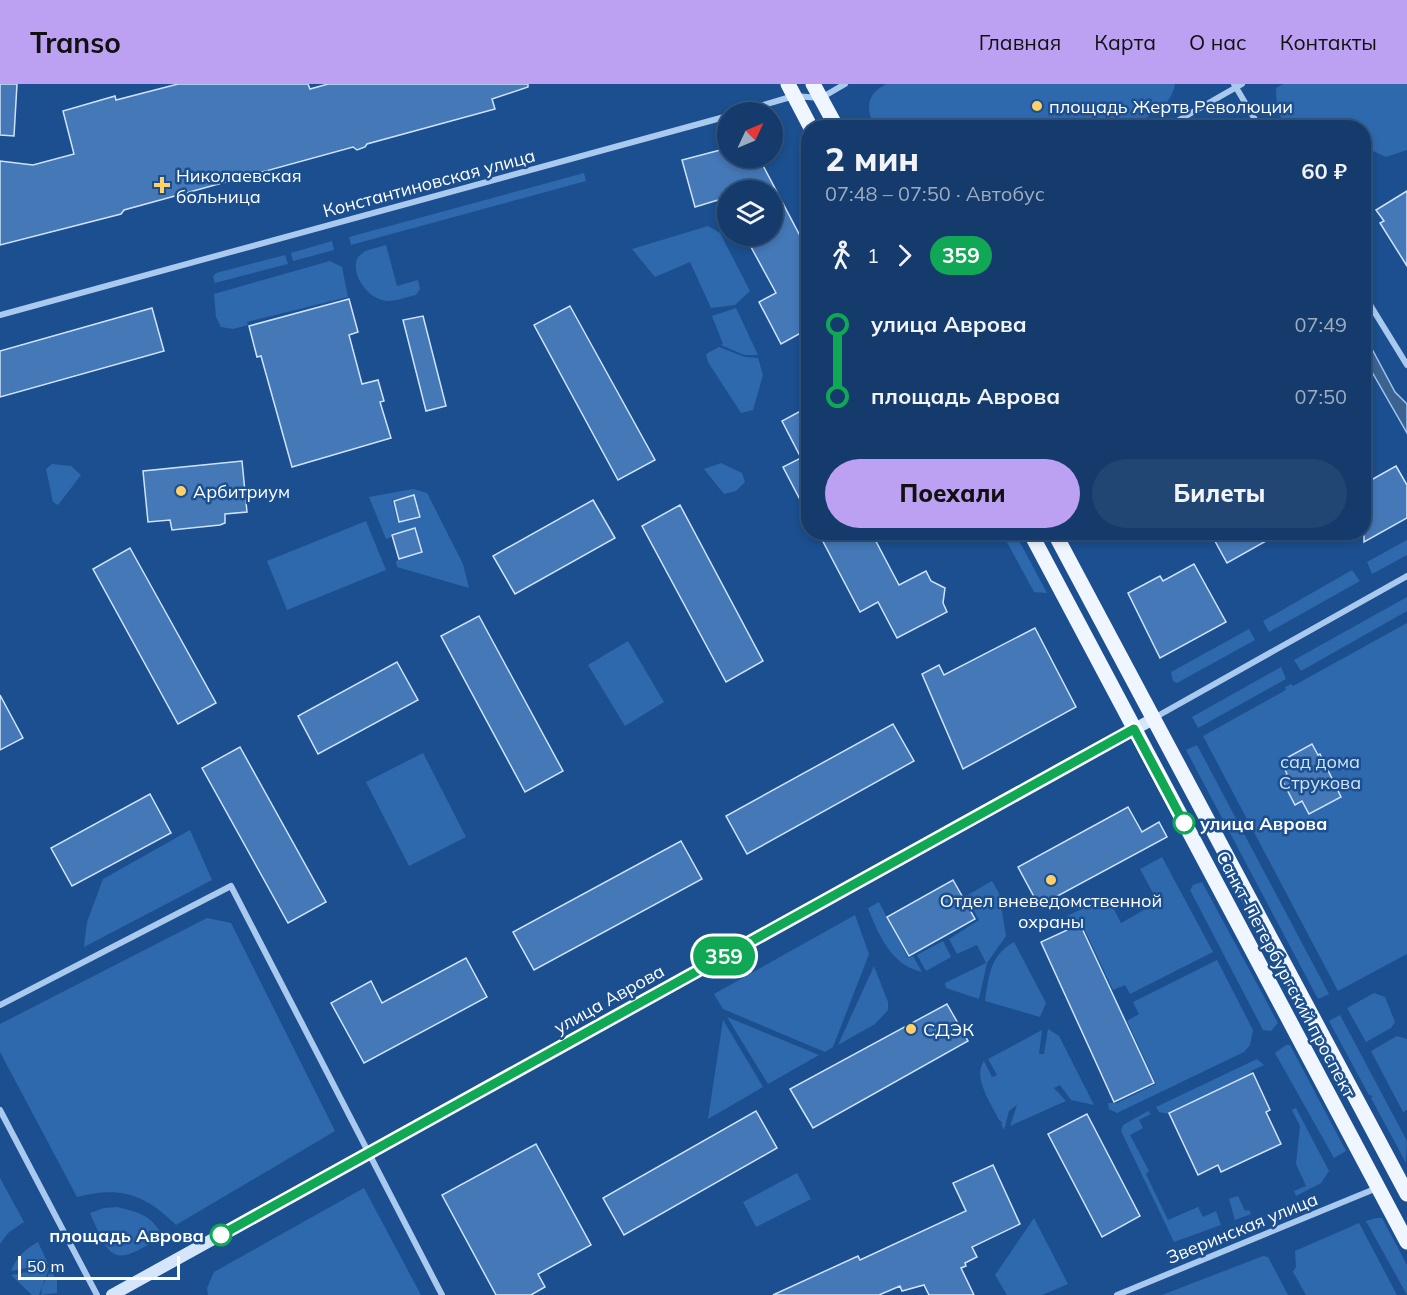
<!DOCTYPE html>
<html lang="ru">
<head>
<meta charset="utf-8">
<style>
  :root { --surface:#143b6b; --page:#214673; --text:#f1f3f6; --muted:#9dadc1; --line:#33557e; --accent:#bca0f2 }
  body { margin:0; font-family:Mulish,sans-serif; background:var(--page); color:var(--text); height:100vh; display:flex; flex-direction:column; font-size:22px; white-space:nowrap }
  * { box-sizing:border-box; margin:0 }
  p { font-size:20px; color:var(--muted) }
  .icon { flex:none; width:33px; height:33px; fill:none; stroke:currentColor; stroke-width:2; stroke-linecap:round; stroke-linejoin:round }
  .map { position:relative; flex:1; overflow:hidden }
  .sheet { position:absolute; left:801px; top:36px; width:570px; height:420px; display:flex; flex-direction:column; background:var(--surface); border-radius:24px; box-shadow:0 3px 9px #0003,0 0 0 2px var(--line) }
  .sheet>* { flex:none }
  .badge { padding:0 12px; border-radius:20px; font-size:21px; line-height:39px }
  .needle { width:39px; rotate:46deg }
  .tools { position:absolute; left:717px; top:18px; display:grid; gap:12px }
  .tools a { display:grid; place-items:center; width:66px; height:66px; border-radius:50%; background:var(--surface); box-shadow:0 3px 9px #0003,0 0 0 2px var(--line); font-size:30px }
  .scale { position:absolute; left:18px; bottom:15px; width:162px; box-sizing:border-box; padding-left:6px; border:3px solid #fff; border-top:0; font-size:16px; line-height:21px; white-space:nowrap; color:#fff; -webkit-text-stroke:4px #1b4f8f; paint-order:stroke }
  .map>.badge { position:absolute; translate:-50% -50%; box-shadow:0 0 0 3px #fff }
  .legs { display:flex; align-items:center; gap:9px; height:66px; padding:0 24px; font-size:20px }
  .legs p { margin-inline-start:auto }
  .headline { display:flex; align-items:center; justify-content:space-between; height:102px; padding:0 24px }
  h1 { font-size:33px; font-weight:800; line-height:45px }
  .button { display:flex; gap:12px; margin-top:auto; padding:12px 24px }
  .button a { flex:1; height:69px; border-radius:36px; background:var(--accent); color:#111; font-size:24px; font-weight:800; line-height:69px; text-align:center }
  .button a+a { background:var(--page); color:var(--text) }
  ul { padding:0 24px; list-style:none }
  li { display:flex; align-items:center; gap:21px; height:72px; font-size:22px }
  li i { display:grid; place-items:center; width:9px; height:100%; margin:0 8px; background:currentColor }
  li i::after { content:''; width:15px; height:15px; margin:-8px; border:4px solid; border-radius:50%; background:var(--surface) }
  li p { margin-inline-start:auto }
  li:first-child i { background:linear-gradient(#0000 50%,currentColor 0) }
  li:last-child i { background:linear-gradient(currentColor 50%,#0000 0) }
  header { display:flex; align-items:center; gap:36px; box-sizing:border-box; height:84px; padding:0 30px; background:var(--accent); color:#111 }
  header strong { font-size:28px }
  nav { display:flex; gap:33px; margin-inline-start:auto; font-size:21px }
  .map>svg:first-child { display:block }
</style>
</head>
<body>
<header>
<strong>Transo</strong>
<nav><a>Главная</a><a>Карта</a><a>О нас</a><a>Контакты</a></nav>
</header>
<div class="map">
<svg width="1407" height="1211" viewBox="0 0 1407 1211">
  <rect width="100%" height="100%" fill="#1b4f8f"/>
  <g fill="#2e69ad" fill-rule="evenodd">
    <path d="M886 0H1175C1171 25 1147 33 1127 43H874C866 23 866 11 886 0Z"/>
    <path d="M1283 0H1407V66L1386 73 1364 63V44L1287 43 1277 27 1276 4Z"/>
    <path d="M584 89 586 97 351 161 349 153Z"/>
    <path d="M708 142 720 149 750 207 735 221 711 224 690 178 655 193 632 165Z"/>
    <path d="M332 157 334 166 293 177 291 169Z"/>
    <path d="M386 161 397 202 418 196 420 205 416 211C407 213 397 217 388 217 369 217 349 190 358 173L365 167Z"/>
    <path d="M285 171 288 180 215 199 213 193 216 189Z"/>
    <path d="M330 177 342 183 348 213 247 238 248 241 233 245 221 243 216 233 214 210Z"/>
    <path d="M736 224 758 271H744L721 261 723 260 712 232Z"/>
    <path d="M719 263 745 273 758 274 763 291 753 326 741 329 708 278 706 270Z"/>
    <path d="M721 379 742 389 745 398 736 407 724 410 704 385Z"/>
    <path d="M52 380 71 382 81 391 58 421 53 418 46 385Z"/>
    <path d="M413 405 427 409 463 480 469 504 397 483 396 477 422 468 416 444 391 450 392 453 386 455 369 413ZM415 411 421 434 398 439 392 416Z"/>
    <path d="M366 437 386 486 287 526 267 477Z"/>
    <path d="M1002 449H1015L1047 509 1034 508Z"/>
    <path d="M1407 456V471L1372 490 1367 478Z"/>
    <path d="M1352 486 1360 497 1269 548 1263 537Z"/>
    <path d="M1407 513V527L1301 587 1294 576Z"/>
    <path d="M1407 539V870L1338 907 1203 652 1286 606 1285 603 1291 600 1293 602Z"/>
    <path d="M1249 545 1255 556 1177 599 1173 597 1171 588Z"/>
    <path d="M628 557 664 618 625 642 588 581Z"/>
    <path d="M1281 583 1286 595 1198 644 1192 633Z"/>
    <path d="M1197 661 1329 910 1318 915 1186 666Z"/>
    <path d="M423 669 466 753 409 782 366 698Z"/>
    <path d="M190 746 212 796 84 863 87 838 103 795Z"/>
    <path d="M1162 773 1213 868 1130 910 1125 901 1113 906 1081 838 1072 841 1067 832 1105 814 1110 818 1121 839 1158 818 1140 785Z"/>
    <path d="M992 797 999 809 1006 852 987 879 979 915 946 904 945 899 986 879 977 861 957 870 949 855 979 836 966 812Z"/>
    <path d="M1202 798 1278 939 1271 947 1263 946 1190 806 1193 801Z"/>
    <path d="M879 818 908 874 913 872 922 888C892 882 878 850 868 824Z"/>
    <path d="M855 831 869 870 833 963 825 968 723 925 714 910Z"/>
    <path d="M207 834 231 839 335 1047 176 1141C145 1110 120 1102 77 1113L0 968V940Z"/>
    <path d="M943 857 951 873 926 887 917 871Z"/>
    <path d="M1014 858 1046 919 1040 933 985 917C989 892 990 871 1014 858Z"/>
    <path d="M1217 876 1253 946 1250 961 1244 968 1117 1029 1109 1025 1108 1019H1117L1156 1000 1127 937 1139 930 1133 918Z"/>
    <path d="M874 882 888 918V926L875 940 838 961Z"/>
    <path d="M1374 909 1385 913 1395 938 1391 944 1366 958 1347 924Z"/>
    <path d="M1340 931 1407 1057 1406 1079 1371 1014 1373 1012 1369 1011 1329 937Z"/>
    <path d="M727 933 819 971 768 1000Z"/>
    <path d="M723 936 763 1003 708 1035Z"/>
    <path d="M1048 945 1059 952 1094 1021 1071 1016 1060 1001 1054 1004 1066 1017 1010 1042 1017 1021 1009 1027 1004 1046 1001 1040 1003 1039 999 1036C992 1020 972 994 984 977L992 993 997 991 988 975 1042 946 1039 970H1044Z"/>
    <path d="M1397 952 1407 955V1026L1403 1028 1371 967Z"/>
    <path d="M1286 961H1290L1346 1067 1334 1074 1275 969Z"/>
    <path d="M1257 975 1264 981 1251 987V989L1169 1030 1159 1028 1156 1023Z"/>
    <path d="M1296 1024 1329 1087 1321 1099 1296 1112 1294 1107 1306 1102 1296 1080 1300 1042 1292 1026Z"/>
    <path d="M1148 1027 1151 1030 1139 1036 1143 1044 1130 1051 1149 1087 1146 1090 1168 1136 1198 1123 1203 1133 1216 1127 1221 1141 1174 1158 1121 1047 1123 1041Z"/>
    <path d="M797 1089 811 1115 756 1143 743 1118Z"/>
    <path d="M0 1094 24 1138 8 1149 0 1160Z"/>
    <path d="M364 1104 421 1211H208L207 1204 214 1188Z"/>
    <path d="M1238 1112 1245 1127 1249 1126 1251 1130 1235 1136 1229 1115Z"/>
    <path d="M117 1123C140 1129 150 1130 163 1152 115 1181 112 1181 90 1129L104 1124Z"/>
    <path d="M1034 1134 1068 1200 1042 1211H1007L995 1191Z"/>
    <path d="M1376 1134H1382L1407 1181V1211L1366 1137Z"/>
    <path d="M1359 1139 1397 1211H1306L1293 1188 1296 1183 1295 1167Z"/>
    <path d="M38 1158 48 1180 11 1187C16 1174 25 1165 38 1158Z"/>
    <path d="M1263 1172 1268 1173 1288 1211H1162Z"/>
    <path d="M49 1184 39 1211H32L11 1191Z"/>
    <path d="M51 1186 57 1197V1209L41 1211 42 1203Z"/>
  </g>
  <path fill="#3c6290" stroke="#9cc4f0" stroke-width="1.5" d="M1364 250 1395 308 1407 320V349L1364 274Z"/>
  <g fill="#4478b7" stroke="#cfe3fa" stroke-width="1.5">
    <path d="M0 0H17L14 52 0 51Z"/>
    <path d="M178 0H308L310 5 328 0H528V3L492 15 495 25 367 60 365 63 357 66 353 63 124 126 121 130 0 161V77L33 81 74 70 63 27 115 12 116 16Z"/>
    <path d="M728 64V74H759L808 167V245L781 260 759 218 776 209 745 152H772V106H728V113L695 123 682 76Z"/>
    <path d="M1407 107V182L1380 139 1384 137 1376 126Z"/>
    <path d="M349 215 358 248 349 251 362 300 378 296 384 317 380 318 391 354 292 383 261 272 257 273 249 242Z"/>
    <path d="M570 222 655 376 618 396 534 241Z"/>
    <path d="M152 224 164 267 0 313V267Z"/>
    <path d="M423 232 446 322 426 327 403 236Z"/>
    <path d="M808 323V431L783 383 801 374 782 337Z"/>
    <path d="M242 377 247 428 225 430V439L220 441 172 446 170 436 148 438 143 387Z"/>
    <path d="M1396 382 1407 401V434L1364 458V400Z"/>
    <path d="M414 411 420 433 399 438 394 417Z"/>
    <path d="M593 416 615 454 515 510 493 472Z"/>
    <path d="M680 421 763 577 726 598 642 442Z"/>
    <path d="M415 444 422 468 399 475 392 451Z"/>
    <path d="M818 448H871L899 501 926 487 931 497 945 504 943 519 947 528 897 554 878 518 860 528Z"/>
    <path d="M1210 448H1282L1227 479Z"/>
    <path d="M130 464 216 619 178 640 93 485Z"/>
    <path d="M1194 480 1226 538 1160 574 1128 509 1160 492 1163 497Z"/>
    <path d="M479 532 563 687 525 708 441 552Z"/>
    <path d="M1035 544 1076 623 963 685 922 590 939 581 944 591Z"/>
    <path d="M397 578 418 616 318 670 298 632Z"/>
    <path d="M0 611 23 654 0 666Z"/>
    <path d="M893 640 914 677 747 770 726 732Z"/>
    <path d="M1312 660 1318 671 1320 670 1341 713 1309 730 1302 717 1295 721 1281 694 1287 690 1281 677Z"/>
    <path d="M240 663 326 818 288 839 202 684Z"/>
    <path d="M150 710 171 749 72 802 51 764Z"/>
    <path d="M1128 723 1142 748 1159 738 1167 753 1039 822 1018 783Z"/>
    <path d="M681 757 702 795 534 886 513 848Z"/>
    <path d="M953 796 975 835 909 872 887 833Z"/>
    <path d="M1080 840 1154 999 1114 1018 1041 858Z"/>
    <path d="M466 874 487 913 364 979 331 919 371 897 382 919Z"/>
    <path d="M947 920 968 957 813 1044 790 1005Z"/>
    <path d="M1253 989 1270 1026 1266 1028 1281 1060 1221 1088 1218 1081 1198 1091 1169 1029Z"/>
    <path d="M756 1027 777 1064 624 1151 603 1114Z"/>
    <path d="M1087 1030 1140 1132 1102 1153 1048 1050Z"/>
    <path d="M536 1060 591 1161 538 1190 545 1203 531 1211H496L442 1111Z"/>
    <path d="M993 1081 1020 1140 972 1163 977 1173 965 1179 966 1182 961 1184 974 1211H929L924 1201 902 1207 900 1202 879 1211H773L858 1172 860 1176 966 1127 953 1099Z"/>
  </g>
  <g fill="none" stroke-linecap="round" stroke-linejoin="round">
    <g stroke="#a9c9ee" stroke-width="6">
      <path d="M1234 0 1260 44"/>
      <path d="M740 28 794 12 821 14 845 0"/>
      <path d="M1165 44 1242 0"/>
      <path d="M1364 211 1407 281"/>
      <path d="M0 231 728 32"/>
      <path d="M1154 634 1407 492"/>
      <path d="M0 921 231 802 442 1211"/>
      <path d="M0 1026 97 1211"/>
      <path d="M1117 1211 1377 1104"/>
    </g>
    <path stroke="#d6e6fa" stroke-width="12" d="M112 1211 1153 635"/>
    <g stroke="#f0f6ff" stroke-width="15">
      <path d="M788 0 811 44"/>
      <path d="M813 0 837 44"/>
      <path d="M1030 448 1407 1158"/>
      <path d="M1054 448 1407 1110"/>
    </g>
  </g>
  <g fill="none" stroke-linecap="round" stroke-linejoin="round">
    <defs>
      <path id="line-1" d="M221 1151 1134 645 1184 739"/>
    </defs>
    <use href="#line-1" stroke="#fff" stroke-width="14"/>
    <use href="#line-1" stroke="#10a855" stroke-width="9"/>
  </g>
  <g fill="#ffd166" stroke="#1b4f8f" stroke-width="2">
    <circle cx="1037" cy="22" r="6"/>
    <path d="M159 92h6v6h6v6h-6v6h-6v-6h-6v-6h6z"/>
    <circle cx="181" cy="407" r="6"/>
    <circle cx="1051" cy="796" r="6"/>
    <circle cx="911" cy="945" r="6"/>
  </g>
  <g fill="#fff" stroke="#10a855" stroke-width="3">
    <circle cx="1184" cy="739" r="10"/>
    <circle cx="221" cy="1151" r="10"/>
  </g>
  <g text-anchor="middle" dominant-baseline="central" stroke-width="5" stroke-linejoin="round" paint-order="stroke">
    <g font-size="18" fill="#fff" stroke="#1b4f8f" text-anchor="start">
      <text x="1049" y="22">площадь Жертв Революции</text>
      <text x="176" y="91">Николаевская<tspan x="176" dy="21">больница</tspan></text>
      <text x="193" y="407">Арбитриум</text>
      <text x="1051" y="816" text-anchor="middle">Отдел вневедомственной<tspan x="1051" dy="21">охраны</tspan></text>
      <text x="923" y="945">СДЭК</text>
    </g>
    <g font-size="18" fill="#fff" stroke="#1b4f8f">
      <text transform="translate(429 99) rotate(-15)">Константиновская улица</text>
      <text transform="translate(1286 890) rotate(62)">Санкт-Петербургский проспект</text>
      <text transform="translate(609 915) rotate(-29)">улица Аврова</text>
      <text transform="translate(1242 1144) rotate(-22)">Зверинская улица</text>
    </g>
    <g font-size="18" fill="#cfe3fa" stroke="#1b4f8f">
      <text x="1320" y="677">сад дома<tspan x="1320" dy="21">Струкова</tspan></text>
    </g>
    <g font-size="18" font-weight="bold" fill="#fff" stroke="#1b4f8f" text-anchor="start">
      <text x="1200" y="739">улица Аврова</text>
      <text x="204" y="1151" text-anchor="end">площадь Аврова</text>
    </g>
  </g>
</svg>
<div class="tools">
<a><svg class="needle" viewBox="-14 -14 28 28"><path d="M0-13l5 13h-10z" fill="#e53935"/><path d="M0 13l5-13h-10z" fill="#9dadc1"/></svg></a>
<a><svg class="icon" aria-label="layers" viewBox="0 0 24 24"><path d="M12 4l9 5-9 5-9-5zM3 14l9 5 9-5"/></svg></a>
</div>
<div class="scale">50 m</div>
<b class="badge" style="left:724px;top:872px;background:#10a855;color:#fff">359</b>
<section class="sheet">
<div class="headline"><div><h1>2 мин</h1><p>07:48 – 07:50 · Автобус</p></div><b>60 ₽</b></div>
<div class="legs"><svg class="icon" aria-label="walk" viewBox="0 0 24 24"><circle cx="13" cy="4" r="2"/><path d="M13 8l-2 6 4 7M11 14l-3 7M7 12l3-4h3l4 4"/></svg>1<svg class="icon" aria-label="forward" viewBox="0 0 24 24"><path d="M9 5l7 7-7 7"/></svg><b class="badge" style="background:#10a855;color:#fff">359</b></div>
<ul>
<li><i style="color:#10a855"></i><b>улица Аврова</b><p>07:49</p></li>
<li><i style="color:#10a855"></i><b>площадь Аврова</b><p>07:50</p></li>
</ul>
<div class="button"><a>Поехали</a><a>Билеты</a></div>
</section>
</div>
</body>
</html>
